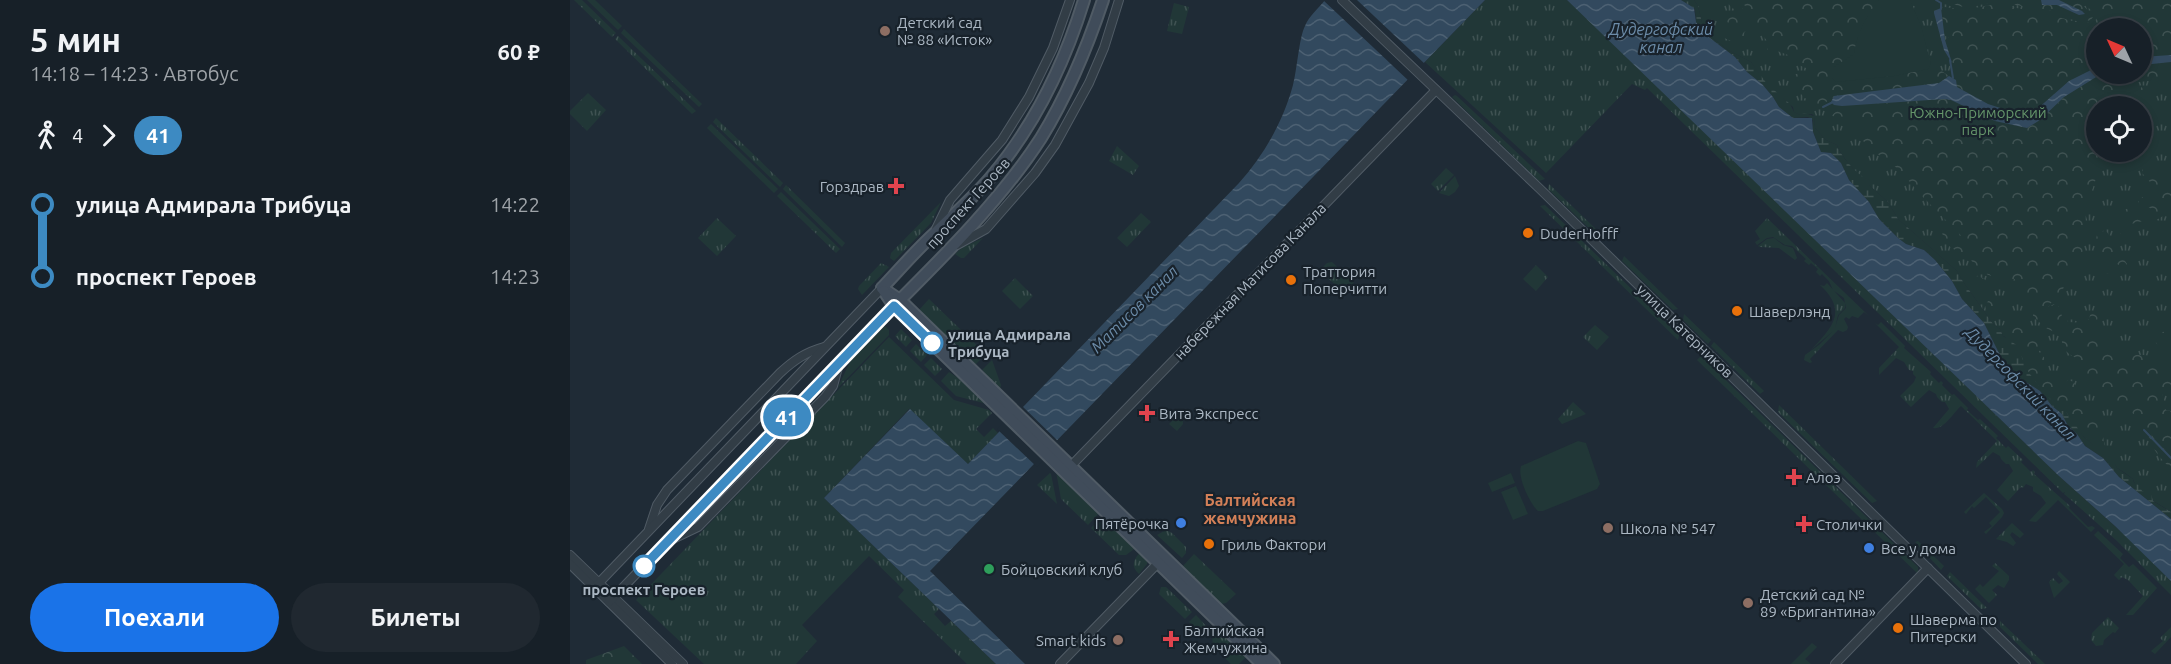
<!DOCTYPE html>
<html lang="ru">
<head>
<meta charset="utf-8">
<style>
  :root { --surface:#172028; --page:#202830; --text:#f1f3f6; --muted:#9ea3a8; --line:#363e45; --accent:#1a73e8 }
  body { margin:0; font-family:Ubuntu,sans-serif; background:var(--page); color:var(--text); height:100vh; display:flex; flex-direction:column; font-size:22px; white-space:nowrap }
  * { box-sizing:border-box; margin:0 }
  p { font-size:20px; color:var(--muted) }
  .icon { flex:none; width:33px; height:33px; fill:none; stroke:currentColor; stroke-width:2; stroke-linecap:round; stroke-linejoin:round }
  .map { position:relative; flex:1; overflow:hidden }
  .sheet { display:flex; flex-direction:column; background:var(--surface); width:570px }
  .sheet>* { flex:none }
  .badge { padding:0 12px; border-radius:20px; font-size:21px; line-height:39px }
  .needle { width:39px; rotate:314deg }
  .buttons { position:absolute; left:1516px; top:18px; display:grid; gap:12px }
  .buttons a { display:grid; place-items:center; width:66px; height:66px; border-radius:50%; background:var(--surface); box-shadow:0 3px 9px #0003,0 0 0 2px var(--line); font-size:30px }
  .map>.badge { position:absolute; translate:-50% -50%; box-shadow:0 0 0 3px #fff }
  .legs { display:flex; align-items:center; gap:9px; height:66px; padding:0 30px; font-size:20px }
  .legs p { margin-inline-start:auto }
  .head { display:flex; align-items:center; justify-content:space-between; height:102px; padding:0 30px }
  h1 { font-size:33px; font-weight:600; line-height:45px }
  .primary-button { display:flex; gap:12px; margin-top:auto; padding:12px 30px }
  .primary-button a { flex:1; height:69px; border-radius:36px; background:var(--accent); color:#fff; font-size:24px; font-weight:600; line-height:69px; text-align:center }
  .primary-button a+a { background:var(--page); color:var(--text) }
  ul { padding:0 30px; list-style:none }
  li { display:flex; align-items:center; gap:21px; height:72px; font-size:22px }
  li i { display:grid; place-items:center; width:9px; height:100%; margin:0 8px; background:currentColor }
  li i::after { content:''; width:15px; height:15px; margin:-8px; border:4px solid; border-radius:50%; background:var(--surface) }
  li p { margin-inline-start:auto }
  li:first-child i { background:linear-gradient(#0000 50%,currentColor 0) }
  li:last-child i { background:linear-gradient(currentColor 50%,#0000 0) }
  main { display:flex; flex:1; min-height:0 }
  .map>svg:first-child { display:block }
</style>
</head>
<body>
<main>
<section class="sheet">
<div class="head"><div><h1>5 мин</h1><p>14:18 – 14:23 · Автобус</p></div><b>60 ₽</b></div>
<div class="legs"><svg class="icon" aria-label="walk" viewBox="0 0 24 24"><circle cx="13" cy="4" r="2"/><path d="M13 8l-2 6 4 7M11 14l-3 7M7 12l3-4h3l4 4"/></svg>4<svg class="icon" aria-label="forward" viewBox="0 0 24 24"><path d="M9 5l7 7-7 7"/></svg><b class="badge" style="background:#3d8ac2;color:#fff">41</b></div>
<ul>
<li><i style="color:#3d8ac2"></i><b>улица Адмирала Трибуца</b><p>14:22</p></li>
<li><i style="color:#3d8ac2"></i><b>проспект Героев</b><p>14:23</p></li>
</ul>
<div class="primary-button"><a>Поехали</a><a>Билеты</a></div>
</section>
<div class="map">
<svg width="1601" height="664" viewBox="0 0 1601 664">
  <defs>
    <pattern id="grass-tufts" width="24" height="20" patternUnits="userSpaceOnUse" patternTransform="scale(1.5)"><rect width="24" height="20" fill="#213737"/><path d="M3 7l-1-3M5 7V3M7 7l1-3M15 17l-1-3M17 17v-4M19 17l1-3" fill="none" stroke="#3f5252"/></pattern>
    <pattern id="forest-crowns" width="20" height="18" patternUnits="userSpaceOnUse" patternTransform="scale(1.5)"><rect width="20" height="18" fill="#213737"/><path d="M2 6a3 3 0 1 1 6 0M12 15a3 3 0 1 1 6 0" fill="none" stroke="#3f5252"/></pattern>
    <pattern id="wetland-marsh" width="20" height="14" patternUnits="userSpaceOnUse" patternTransform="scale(1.5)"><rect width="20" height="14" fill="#213737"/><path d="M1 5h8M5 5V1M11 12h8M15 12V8" fill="none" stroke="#3f5252"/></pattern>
    <pattern id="water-waves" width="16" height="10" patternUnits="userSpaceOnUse" patternTransform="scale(1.5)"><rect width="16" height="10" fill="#32495e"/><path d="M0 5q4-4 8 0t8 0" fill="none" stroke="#4d6173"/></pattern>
  </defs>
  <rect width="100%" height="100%" fill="#1f2b36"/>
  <g fill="url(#grass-tufts)" fill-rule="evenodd">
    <path d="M4 0H12L46 33 42 37Z"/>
    <path d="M17 0H25L52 26 48 30Z"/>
    <path d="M915 0H997L1002 4 1489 476 1557 537 1601 581V595L1547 541 1500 499 1494 494 1495 492 1493 493 1077 88 1075 90 1062 84 976 173 855 62Z"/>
    <path d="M1124 0H1601V512C1589 503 1567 494 1563 479 1527 450 1488 414 1460 376 1449 361 1440 344 1430 329L1423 324 1392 280 1387 271 1328 219 1318 202 1299 185V180C1289 179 1270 154 1267 145L1256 140 1245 128 1244 116 1242 114 1230 115 1224 112 1223 107 1196 84 1181 62 1158 50 1134 31 1128 6ZM1527 28H1572V74H1527ZM1527 106H1572V152H1527Z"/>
    <path d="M604 3 619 7 612 34 597 31Z"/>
    <path d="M54 29 132 104 129 107 51 33Z"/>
    <path d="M48 36 126 111 122 114 45 39Z"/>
    <path d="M18 93 36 110 17 131 0 114V111Z"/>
    <path d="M885 95 887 96 975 179 969 181 882 97Z"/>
    <path d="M146 118 213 183 210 187 143 122Z"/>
    <path d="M141 124 208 189 204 193 137 128Z"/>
    <path d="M547 146 569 166 563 175 539 161Z"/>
    <path d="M876 168 884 175 868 191 861 184Z"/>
    <path d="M885 176 889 186 885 192 879 196 869 193Z"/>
    <path d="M979 184 1028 231 1023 232 978 189Z"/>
    <path d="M216 185 275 243 272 247 213 189Z"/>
    <path d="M211 192 270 249 266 253 207 196Z"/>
    <path d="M371 202 361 223 324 261 320 258 321 253Z"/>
    <path d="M975 205 1109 335 1108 340 970 206Z"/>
    <path d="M571 213 581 222 557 247 547 238Z"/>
    <path d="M147 218 166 236 147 256 128 238Z"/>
    <path d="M1197 218 1299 316 1294 312 1288 318 1282 316 1279 319 1276 317 1274 319 1278 327 1277 330 1273 332 1268 330 1240 359 1242 362 1240 363 1234 360 1235 355 1249 345 1263 331 1241 350C1263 327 1278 311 1250 285L1254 286 1257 283 1275 303V308L1268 315 1265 328 1269 315 1276 308 1274 298 1263 290 1259 281 1252 274 1250 276 1246 272 1248 269 1241 263 1239 265 1234 261 1236 259 1222 246 1215 245 1203 237 1197 238 1187 245 1185 242 1190 239 1185 231Z"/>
    <path d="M413 238 394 258H391L385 254 393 247Z"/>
    <path d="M1204 238 1213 245 1223 248 1227 258 1225 260 1209 248 1190 247 1188 246 1197 239Z"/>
    <path d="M1054 256 1108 309 1103 310 1052 261Z"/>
    <path d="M762 262 784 283 773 295 767 286 749 271 757 263Z"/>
    <path d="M311 263 319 267 292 295 288 289 289 286Z"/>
    <path d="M966 265 978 277 966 291 953 279Z"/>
    <path d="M445 278 463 296 450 309 432 291Z"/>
    <path d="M359 299 416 354 405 365 349 310Z"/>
    <path d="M1114 314 1141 340 1138 344 1113 320Z"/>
    <path d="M1311 322 1335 346 1334 348 1361 372 1360 374 1369 383 1371 381 1373 383 1372 385 1382 395 1384 394 1398 408 1397 410 1408 420 1410 419 1428 436 1426 438 1436 448 1438 446 1453 460 1451 462 1461 472 1463 470 1465 472 1464 474 1500 506 1499 508 1518 527 1522 526 1525 528 1521 532 1488 500 1466 522 1459 521 1476 503 1471 496 1463 491V487L1456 484 1453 488 1451 487 1438 501 1427 490 1443 471 1439 464H1436L1431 459 1430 456 1423 452 1406 468 1407 462 1427 441 1391 406C1383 413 1374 430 1363 428L1379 409 1375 402H1372L1367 397 1366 394 1359 390 1341 407 1330 396 1344 382 1346 377 1343 374V371L1339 370 1334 362 1326 358 1309 375V368L1329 347 1305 323 1308 325Z"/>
    <path d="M1025 325 1039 337 1027 350 1013 337Z"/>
    <path d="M315 326 319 330V335L267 389 281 360Z"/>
    <path d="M331 329 342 340 336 347 325 336Z"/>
    <path d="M319 337 384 400 419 410 422 413 406 429 414 437 423 428 428 433 398 464 339 409 254 498 369 609 364 614 375 626 381 621 426 664H397L328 597 334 590 299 556 232 625 247 641 226 664H134L66 600Z"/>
    <path d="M1144 342 1194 391 1190 394 1141 346Z"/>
    <path d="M346 344 357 355 351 362 340 351Z"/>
    <path d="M1131 356 1348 567V574L1127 360Z"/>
    <path d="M361 358 372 369 365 376 354 365Z"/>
    <path d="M422 360 431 385 430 389 412 370Z"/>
    <path d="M379 372 396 383 417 404 386 396 371 381Z"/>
    <path d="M1003 402 1016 414 992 424 988 419Z"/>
    <path d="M1209 405 1307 501 1302 503 1208 412Z"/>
    <path d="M612 411 613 424 607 431 599 424Z"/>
    <path d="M486 471 530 512 518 525 491 499Z"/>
    <path d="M480 473 481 474 487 504 467 485Z"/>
    <path d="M1414 493 1432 509 1434 513 1432 517 1416 534 1414 532 1422 526 1419 523 1430 512 1416 497 1404 508 1402 506 1396 514 1394 512Z"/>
    <path d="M533 515 567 547 556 555H549L521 528Z"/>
    <path d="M1442 523 1454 534 1450 538 1442 532 1440 535 1446 543 1443 546 1437 542 1426 539Z"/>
    <path d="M596 530 602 533 616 547V553L612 558 587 535Z"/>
    <path d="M1528 531 1553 554 1550 558 1559 567 1563 564 1587 588 1563 615H1556L1573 596 1558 580 1552 577 1549 580 1544 575 1554 564 1524 535Z"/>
    <path d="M1348 541 1374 566 1371 570 1345 542Z"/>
    <path d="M571 551 577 559V564L569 574C560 566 564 559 571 551Z"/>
    <path d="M624 554 666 594 656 603 651 604 613 566Z"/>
    <path d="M1425 563 1439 576V580L1434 588 1428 585 1422 590 1427 595 1419 603 1405 589 1410 584 1413 587 1429 571 1422 566Z"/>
    <path d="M1489 571 1500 582 1484 598 1479 582 1483 578 1489 584 1493 581 1487 574Z"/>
    <path d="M1380 572 1417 608 1411 609 1377 576Z"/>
    <path d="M591 587H596L622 612 615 619 589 594Z"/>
    <path d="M626 615 637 627 638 631 634 635 619 622Z"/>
    <path d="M1538 617 1549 628 1545 633 1543 632 1534 640 1533 645 1526 646 1521 640 1522 633Z"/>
    <path d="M1430 621 1475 664H1468L1430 627Z"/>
    <path d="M1601 627V637L1585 654 1581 651 1593 641 1590 638Z"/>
    <path d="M649 631 658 636 678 655 669 664H661L643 646 642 636Z"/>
    <path d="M1242 643 1247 647 1235 659 1241 664H1221Z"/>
  </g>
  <g fill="url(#forest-crowns)">
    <path d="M1157 0H1163L1177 13 1179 12 1171 0H1341L1361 64 1379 76 1369 83 1264 96 1247 109 1242 100 1234 98 1228 88 1220 80 1224 74H1228L1237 82 1239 77 1236 68 1221 62 1218 55 1207 51 1198 52 1197 49 1204 44V41H1197L1192 34 1189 35 1177 29 1174 33 1181 45 1174 50 1167 43 1154 38V30L1163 29 1168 24H1159L1154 19 1156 14H1163L1165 10 1160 6Z"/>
    <path d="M1369 0H1471L1472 5H1487L1509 15 1512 11 1489 0H1507L1523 15V17L1520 21 1488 12 1427 2 1393 7Z"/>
    <path d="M1509 0H1601V55L1572 57V28H1527V67L1499 81 1466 110 1452 115 1418 104 1387 87 1384 67 1375 40 1379 37 1375 36 1371 8 1375 7 1393 10 1427 4 1481 15 1506 22 1523 23 1528 17 1527 15Z"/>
    <path d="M1601 62V75L1586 80 1561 83 1555 106H1527V152H1535L1516 208 1515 240 1510 263 1487 298 1476 307 1487 304 1491 310 1492 318 1499 322 1515 323 1519 319 1521 312 1526 311 1529 313 1525 329C1532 335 1534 342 1540 348 1550 357 1560 354 1573 355 1583 356 1592 360 1601 364V391L1595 389 1592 392 1596 410 1601 411V468C1581 452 1574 428 1559 408 1543 407 1519 390 1510 377 1507 372 1508 364 1506 358 1497 353 1491 349 1492 339L1498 336 1496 330 1489 329 1486 332C1476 330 1470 323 1463 316L1464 306C1453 303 1449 299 1444 290L1447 284 1445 279 1440 281 1432 277 1348 192 1331 171 1306 153 1292 140 1287 121 1281 117 1261 116 1272 106 1374 99 1381 100 1425 121 1457 128 1480 111 1494 97 1531 74H1572V65Z"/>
    <path d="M1572 87 1573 89 1568 97C1574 104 1576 107 1572 116V106H1560L1565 92Z"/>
    <path d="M1578 166 1582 168 1586 178 1601 184V217L1593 216 1588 219H1581L1553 226 1554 230 1550 234 1544 228C1546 216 1547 210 1561 208L1572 217 1580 216 1583 210 1578 207 1571 209 1568 205 1569 200 1579 192 1580 182 1572 173 1573 168Z"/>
    <path d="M1374 229C1380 233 1381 239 1387 243 1400 253 1413 260 1421 276 1411 273 1406 264 1398 258 1387 249 1374 249 1372 231Z"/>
    <path d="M1533 231 1537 232 1557 264 1553 267 1547 264 1543 266 1542 273 1535 274 1532 270V256L1525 243 1527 235Z"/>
    <path d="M1404 276C1413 276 1417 281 1422 287L1417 293 1412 291Z"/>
    <path d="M1419 300H1423L1429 310 1427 314 1422 316 1416 310 1415 305Z"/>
    <path d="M1442 315 1447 318 1452 327C1461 329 1468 332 1471 341L1467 349C1469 352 1471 354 1473 356 1479 363 1477 373 1485 378 1499 388 1504 369 1510 400 1516 404 1522 401 1527 407 1537 417 1530 436 1536 448 1542 458 1553 462 1557 474L1547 468 1544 462 1514 437 1496 412 1477 396 1461 376 1438 338 1433 336 1430 329Z"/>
    <path d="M1596 331 1601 335V354L1586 343 1585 335Z"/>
    <path d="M54 646 72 664H16V660Z"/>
  </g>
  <g fill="url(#wetland-marsh)">
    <path d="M1111 0H1124L1128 6 1134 31 1158 50 1181 62 1197 84 1220 104 1224 112 1230 115 1234 113 1244 116 1245 128 1256 140 1267 145C1270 155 1289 178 1300 180L1299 185 1318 202 1328 219 1387 271 1392 280 1423 324 1430 329 1433 336 1448 346 1456 369 1477 396 1496 412 1514 437 1544 462 1547 468 1563 479 1564 483 1569 485 1572 491 1581 494 1583 501 1601 512V519L1549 477 1533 458 1515 446 1507 434 1498 426 1492 414 1482 406 1470 391 1442 373 1434 363 1414 323 1392 299 1382 281 1365 260 1354 250 1336 244 1328 238 1309 219 1299 202 1279 180 1271 163 1261 153 1251 152 1242 129 1243 120 1238 117 1223 118 1209 107 1203 97 1192 84 1177 72 1165 57 1132 32 1126 22 1125 9Z"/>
    <path d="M1576 428 1591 447 1601 453V462L1576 434 1573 429Z"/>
  </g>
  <g fill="#213737">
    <path d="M1309 0H1340L1351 26 1361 64 1358 69 1324 76 1266 82 1262 78V68L1284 54C1286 35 1297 14 1309 0Z"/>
    <path d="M1008 441 1016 443 1030 484 1027 489 973 511H968C960 504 947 477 951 466Z"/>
    <path d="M941 473 945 483 922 492 918 483Z"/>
    <path d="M946 486 958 514 943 520 931 492Z"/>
  </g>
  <g fill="url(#water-waves)">
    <path d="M755 0H915L360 571 455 664H426L254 498 340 409 398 464 669 183C694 155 713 122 723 85 727 70 729 38 735 26 739 16 749 8 755 0Z"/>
    <path d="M997 0H1111L1124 8 1126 22 1132 32 1165 57 1177 72 1192 84 1203 97 1209 107 1223 118H1242L1243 132 1251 152 1261 153 1271 163 1279 180 1299 202 1309 219 1328 238 1336 244 1354 250 1365 260 1382 281 1392 299 1414 323 1434 363 1442 373 1470 391 1482 406 1492 414 1498 426 1507 434 1515 446 1533 458 1549 477 1601 519V581L1545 526 1489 476Z"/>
    <path d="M1471 0H1489L1512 11 1515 14 1509 15 1487 5H1472Z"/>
    <path d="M1371 8 1375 40 1382 63 1374 50 1364 13V11Z"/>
    <path d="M1601 55V62L1572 65V57Z"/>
    <path d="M1527 67V74H1531L1494 97 1470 120 1457 128 1425 121 1381 100 1374 99 1272 106 1264 105 1261 102 1264 96 1369 83 1379 76 1386 80 1387 87 1418 104 1452 115 1466 110 1499 81Z"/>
  </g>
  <g fill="#1f2b36">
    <path d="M753 0H787L856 65 840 82Z"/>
    <path d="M451 405 490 443 467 467 427 429Z"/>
  </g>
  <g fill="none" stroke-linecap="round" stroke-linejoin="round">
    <g stroke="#32495e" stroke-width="2">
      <path d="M1366 0 1371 3V9"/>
      <path d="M1380 60 1383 78"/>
      <path d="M1253 107 1263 102"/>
      <path d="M1574 430 1601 458"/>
    </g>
    <defs>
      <g id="street">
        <path d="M772 0 970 189 1456 664"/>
        <path d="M366 229 380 200 432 140 459 97 483 48 500 0"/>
        <path d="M387 245 416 229 465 173 485 145 519 83 534 48 549 0"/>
        <path d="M497 470 866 90"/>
        <path d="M79 529 87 505 97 490 210 373C224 360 236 352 254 347"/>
        <path d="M103 539 128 527 255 397 263 386 269 364"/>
        <path d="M0 555 113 664"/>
        <path d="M0 564 102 664"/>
        <path d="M24 588 312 288"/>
        <path d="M39 602 324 306"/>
        <path d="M490 664 591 560"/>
        <path d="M1265 664 1358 568"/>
      </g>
      <g id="secondary">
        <path d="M312 288 330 300 704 664"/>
        <path d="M312 288C330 269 347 249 366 232 384 214 404 197 421 177 465 125 494 65 514 0"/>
        <path d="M314 291 324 306 692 664"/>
        <path d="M326 304C376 254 433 197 471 138 498 94 517 48 533 0"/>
      </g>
    </defs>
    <use href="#street" stroke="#505b65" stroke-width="10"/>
    <use href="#secondary" stroke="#505b65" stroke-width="14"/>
    <use href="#street" stroke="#323d46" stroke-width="8"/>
    <use href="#secondary" stroke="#404c5a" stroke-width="10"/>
  </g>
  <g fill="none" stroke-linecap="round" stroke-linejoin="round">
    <defs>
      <path id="line-1" d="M74 566 324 306 362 343"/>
    </defs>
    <use href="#line-1" stroke="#fff" stroke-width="14"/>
    <use href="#line-1" stroke="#3d8ac2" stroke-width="9"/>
  </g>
  <g fill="#8d6e63" stroke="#18222b" stroke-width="2">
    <circle cx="315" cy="31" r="6"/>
    <circle cx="1038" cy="528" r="6"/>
    <circle cx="1178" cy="603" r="6"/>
    <circle cx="548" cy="640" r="6"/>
  </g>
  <g fill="#e0444e" stroke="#18222b" stroke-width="2">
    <path d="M323 177h6v6h6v6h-6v6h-6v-6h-6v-6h6z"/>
    <path d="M574 404h6v6h6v6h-6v6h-6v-6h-6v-6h6z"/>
    <path d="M1221 468h6v6h6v6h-6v6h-6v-6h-6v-6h6z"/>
    <path d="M1231 515h6v6h6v6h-6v6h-6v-6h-6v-6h6z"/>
    <path d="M598 630h6v6h6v6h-6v6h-6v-6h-6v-6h6z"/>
  </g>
  <g fill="#e8710a" stroke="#18222b" stroke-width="2">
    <circle cx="958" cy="233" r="6"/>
    <circle cx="721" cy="280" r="6"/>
    <circle cx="1167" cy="311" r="6"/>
    <circle cx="639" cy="544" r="6"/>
    <circle cx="1328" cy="628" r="6"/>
  </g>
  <g fill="#fff" stroke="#3d8ac2" stroke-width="3">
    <circle cx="362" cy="343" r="10"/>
    <circle cx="74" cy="566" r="10"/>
  </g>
  <g fill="#3f7fe0" stroke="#18222b" stroke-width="2">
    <circle cx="611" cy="523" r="6"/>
    <circle cx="1299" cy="548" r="6"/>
  </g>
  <circle fill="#2e9e5b" stroke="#18222b" stroke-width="2" cx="419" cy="569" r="6"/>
  <g text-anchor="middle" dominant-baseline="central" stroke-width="4.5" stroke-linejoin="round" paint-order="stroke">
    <g font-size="15" fill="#acb8c4" stroke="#18222b" text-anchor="start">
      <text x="327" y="22">Детский сад<tspan x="327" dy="17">№ 88 «Исток»</tspan></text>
      <text x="314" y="186" text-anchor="end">Горздрав</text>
      <text x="970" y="233">DuderHofff</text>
      <text x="733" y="271">Траттория<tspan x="733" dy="17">Поперчитти</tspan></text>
      <text x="1179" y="311">Шаверлэнд</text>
      <text x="589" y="413">Вита Экспресс</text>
      <text x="1236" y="477">Алоэ</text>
      <text x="599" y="523" text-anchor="end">Пятёрочка</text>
      <text x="1246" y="524">Столички</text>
      <text x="1050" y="528">Школа № 547</text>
      <text x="651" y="544">Гриль Фактори</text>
      <text x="1311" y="548">Все у дома</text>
      <text x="431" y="569">Бойцовский клуб</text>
      <text x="1190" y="594">Детский сад №<tspan x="1190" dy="17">89 «Бригантина»</tspan></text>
      <text x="1340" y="619">Шаверма по<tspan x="1340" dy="17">Питерски</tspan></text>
      <text x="614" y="630">Балтийская<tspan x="614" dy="17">Жемчужина</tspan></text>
      <text x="536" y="640" text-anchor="end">Smart kids</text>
    </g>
    <g font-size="15" fill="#64946a" stroke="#18222b">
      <text x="1408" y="112">Южно-Приморский<tspan x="1408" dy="17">парк</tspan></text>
    </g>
    <g font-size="15" fill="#acb8c4" stroke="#18222b">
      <text transform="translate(398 203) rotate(-48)">проспект Героев</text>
      <text transform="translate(680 281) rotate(-46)">набережная Матисова Канала</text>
      <text transform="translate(1115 331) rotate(44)">улица Катерников</text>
    </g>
    <g font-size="15" font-weight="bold" fill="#acb8c4" stroke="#18222b" text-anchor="start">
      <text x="378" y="334">улица Адмирала<tspan x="378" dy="17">Трибуца</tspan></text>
      <text x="74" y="589" text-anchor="middle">проспект Героев</text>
    </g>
    <g font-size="16" font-style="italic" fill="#6c8ca9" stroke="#18222b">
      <text x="1091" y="29">Дудергофский<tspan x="1091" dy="18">канал</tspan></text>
      <text transform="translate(564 309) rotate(-45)">Матисов канал</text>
      <text transform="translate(1451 383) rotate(46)">Дудергофский канал</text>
    </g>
    <g font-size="16" font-weight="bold" fill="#d38058" stroke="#18222b">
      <text x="680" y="500">Балтийская<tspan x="680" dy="18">жемчужина</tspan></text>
    </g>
  </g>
</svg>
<div class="buttons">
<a><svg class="needle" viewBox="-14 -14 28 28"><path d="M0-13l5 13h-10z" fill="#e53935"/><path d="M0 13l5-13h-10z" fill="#9ea3a8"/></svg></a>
<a><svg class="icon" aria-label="locate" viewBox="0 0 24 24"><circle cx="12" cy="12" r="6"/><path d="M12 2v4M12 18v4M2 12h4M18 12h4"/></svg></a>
</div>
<b class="badge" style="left:217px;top:417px;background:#3d8ac2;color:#fff">41</b>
</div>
</main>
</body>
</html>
